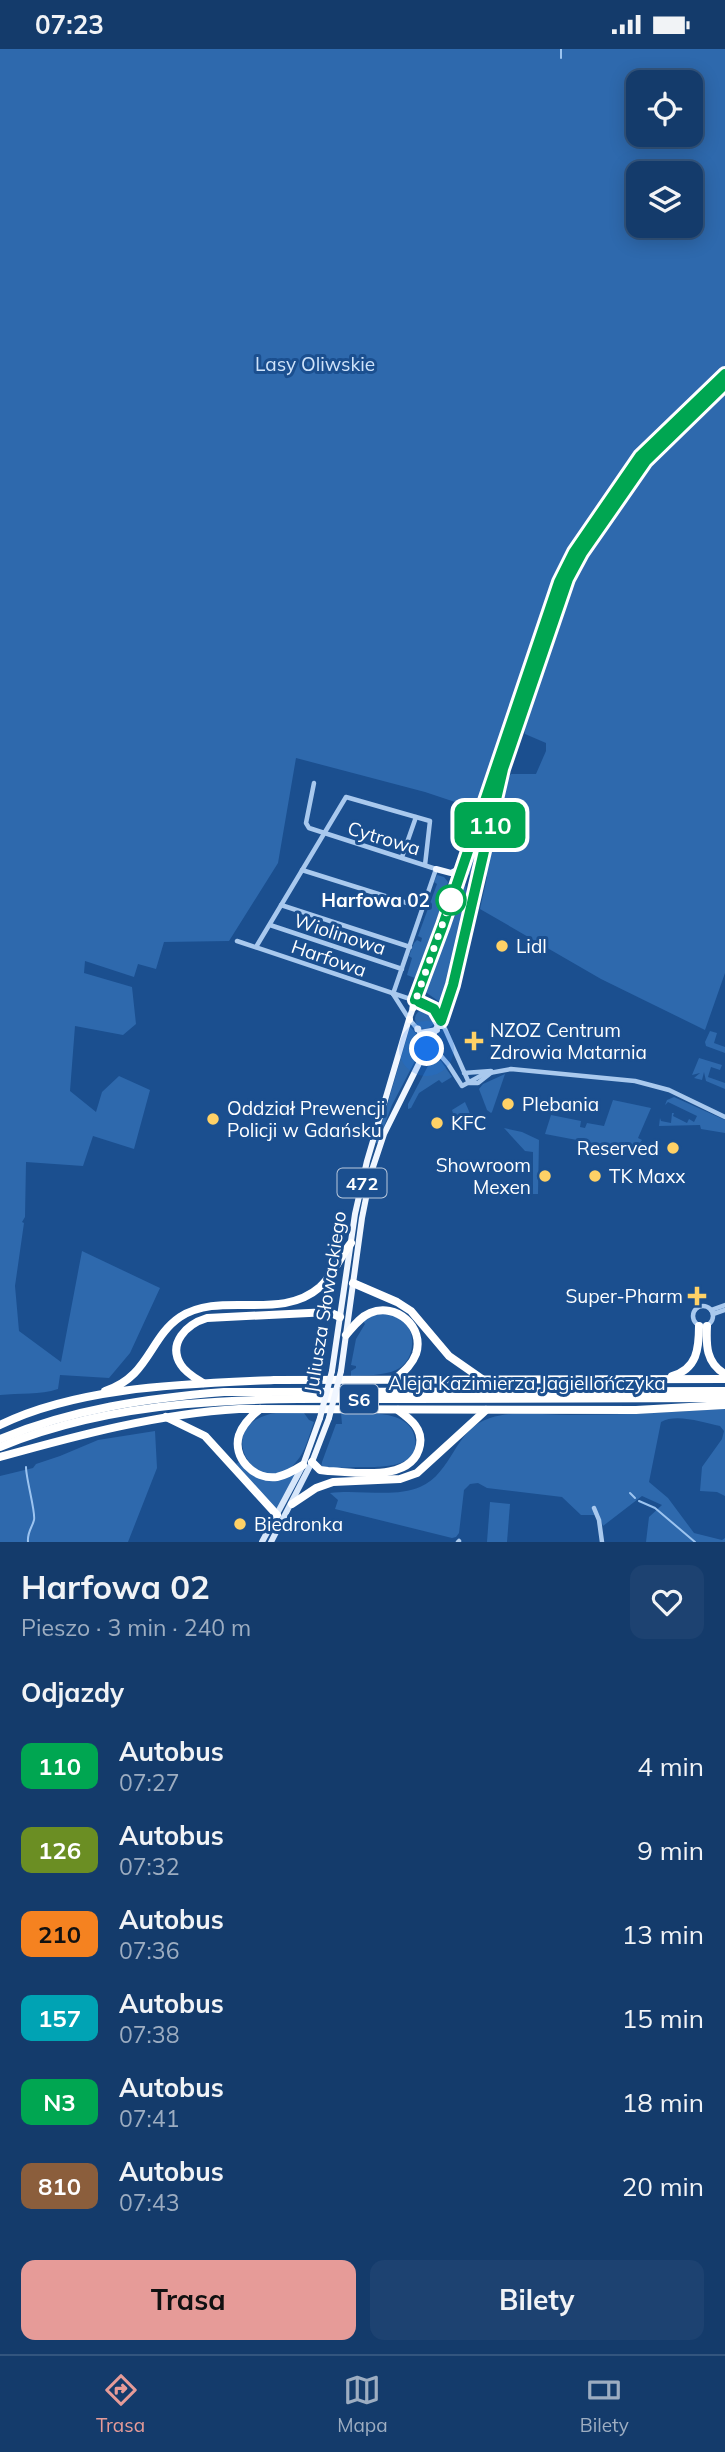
<!DOCTYPE html>
<html lang="pl">
<head>
<meta charset="utf-8">
<style>
  :root { --surface:#143b6b; --page:#1d4271; --text:#f1f3f6; --muted:#9dadc1; --line:#33557e; --accent:#e69b98 }
  body { margin:0; font-family:Mulish,sans-serif; background:var(--page); color:var(--text); height:100vh; display:flex; flex-direction:column; font-size:26px; white-space:nowrap }
  * { box-sizing:border-box; margin:0 }
  p { font-size:23px; color:var(--muted) }
  .icon { flex:none; width:38px; height:38px; fill:none; stroke:currentColor; stroke-width:2; stroke-linecap:round; stroke-linejoin:round }
  .map { position:relative; height:1493px; overflow:hidden }
  .drawer { display:flex; flex-direction:column; background:var(--surface); flex:1 }
  .drawer>* { flex:none }
  .badge { padding:0 14px; border-radius:10px; font-size:24px; line-height:46px }
  .buttons { position:absolute; left:626px; top:21px; display:grid; gap:14px }
  .buttons a { display:grid; place-items:center; width:77px; height:77px; border-radius:14px; background:var(--surface); box-shadow:0 4px 18px #0003,0 0 0 2px var(--line); font-size:35px }
  .you { position:absolute; width:35px; height:35px; margin:-18px; border:5px solid #fff; border-radius:50%; background:#1a73e8; box-shadow:0 0 0 10px #1a73e833 }
  .map>.badge { position:absolute; translate:-50% -50%; box-shadow:0 0 0 4px #fff }
  h2 { padding:0 21px; font-size:26px; line-height:63px }
  .round { display:grid; place-items:center; flex:none; width:74px; height:74px; border-radius:14px; background:var(--page) }
  .overview { display:flex; align-items:center; justify-content:space-between; height:119px; padding:0 21px }
  h1 { font-size:33px; font-weight:700; line-height:52px }
  .action { display:flex; gap:14px; margin-top:auto; padding:14px 21px }
  .action a { flex:1; height:80px; border-radius:14px; background:var(--accent); color:#111; font-size:28px; font-weight:700; line-height:80px; text-align:center }
  .action a+a { background:var(--page); color:var(--text) }
  ul { padding:0; list-style:none }
  li { display:flex; align-items:center; gap:21px; height:84px; padding:0 21px }
  li div { flex:1 }
  li b { display:block; font-size:26px }
  li em { font-style:normal }
  li .badge { min-width:77px; font-weight:700; text-align:center }
  .status { display:flex; justify-content:space-between; align-items:center; height:49px; padding:0 35px; background:var(--surface); direction:ltr }
  .status svg { height:19px; fill:currentColor }
  .dock { display:flex; justify-content:space-around; align-items:center; height:98px; border-top:2px solid var(--line); background:var(--surface); font-size:19px; color:var(--muted) }
  .dock a { display:grid; justify-items:center; gap:4px }
  .dock .active { color:var(--accent) }
  .map>svg:first-child { display:block }
</style>
</head>
<body>
<div class="status"><b>07:23</b><svg viewBox="0 0 49 12"><path d="M0 12V9h3v3zM5 12V6h3v6zM10 12V3h3v9zM15 12V0h3v12zM26 1h20v11H26zM47 4h2v5h-2z"/></svg></div>
<div class="map">
<svg width="725" height="1493" viewBox="0 0 725 1493">
  <rect width="100%" height="100%" fill="#1b4f8f"/>
  <g fill="#2e69ad" fill-rule="evenodd">
    <path d="M0 0H725V318L637 402 560 517 529 598 476 760 425 743 296 709 278 814 229 892 164 893 156 920 138 915 134 928 85 912 84 924 132 938 136 975 123 986 75 977 70 1042 96 1063 102 1043 119 1027 150 1041 134 1100 93 1087 83 1117 26 1113 25 1168 22 1173 24 1174 15 1237 19 1282 61 1313 82 1202 160 1239 130 1304 109 1329 60 1326 58 1340C40 1346 19 1344 0 1346ZM691 33V86H639V33ZM691 124V177H639V124Z"/>
    <path d="M725 340V924L705 981 601 930 480 860 487 828 485 824 507 730 511 725H536L546 702V694L525 685 523 676 521 675 563 551 577 519 642 422Z"/>
    <path d="M636 418 575 510 563 534 504 707 477 818 466 829 464 821 557 545 574 509Z"/>
    <path d="M437 826 444 828 448 833 437 870 415 929 407 926 412 909 409 907 414 894 417 891 421 893 422 889 418 887 437 835 434 833Z"/>
    <path d="M465 835 469 851 444 956 424 942 459 840Z"/>
    <circle cx="425" cy="970" r="10"/>
    <path d="M410 978 425 993 392 1056 378 1094H376Z"/>
    <path d="M710 982 717 984 714 994 725 998V1004L706 997 705 993Z"/>
    <path d="M699 1009 722 1016 720 1021 711 1018 708 1028 725 1034V1040L706 1032 704 1023 702 1031 694 1029 700 1024 692 1026Z"/>
    <path d="M436 1011 441 1012 452 1028 442 1034 439 1031 419 1044 411 1059 408 1060V1055L429 1015Z"/>
    <path d="M505 1025 492 1063 491 1064 487 1061 479 1040 483 1035Z"/>
    <path d="M674 1048 725 1071V1084L701 1080 700 1076 659 1077 660 1069 661 1072 671 1074 672 1064H674L673 1067 687 1074 689 1070 694 1073 697 1067 668 1053 665 1056 667 1051Z"/>
    <path d="M613 1051 651 1059 638 1089 642 1091 635 1102 545 1085 551 1066 581 1072 580 1078 585 1079 587 1074 604 1077Z"/>
    <path d="M465 1053C470 1065 476 1073 463 1082L457 1077 452 1061Z"/>
    <path d="M504 1079 522 1083 539 1091 538 1145H533V1103L525 1102Z"/>
    <path d="M390 1264C394 1267 402 1269 405 1273 417 1287 414 1313 396 1321 383 1327 364 1326 351 1327V1322L356 1319V1317L351 1316 356 1290 365 1275 363 1272 371 1266Z"/>
    <path d="M725 1360V1447L717 1443 700 1442 702 1418 722 1390 724 1382 720 1377C703 1374 677 1364 661 1373L649 1433 668 1449 694 1484 722 1491 725 1489V1493H646L649 1468 662 1456 642 1447 603 1477 599 1466H581L562 1448 487 1439 478 1434 470 1435 464 1441 459 1484 456 1488 452 1489 335 1460 338 1451 330 1444C357 1440 396 1449 420 1438 453 1424 454 1380 490 1369 515 1361 544 1366 570 1366 622 1366 673 1363 725 1360Z"/>
    <path d="M276 1364H304L309 1371 314 1373C309 1386 306 1402 296 1413 261 1457 206 1375 276 1364Z"/>
    <path d="M341 1364C359 1366 379 1362 395 1368 404 1371 412 1377 414 1386 424 1420 380 1418 359 1418 347 1418 334 1420 321 1419L322 1413 336 1375H342Z"/>
    <path d="M155 1382 157 1419 128 1493H0V1427L33 1419 36 1415 60 1407 98 1391Z"/>
    <path d="M239 1413C254 1434 272 1435 295 1425L276 1461 236 1415Z"/>
    <path d="M490 1453 510 1455 507 1493H487Z"/>
  </g>
  <g fill="none" stroke-linecap="round" stroke-linejoin="round">
    <g stroke="#9cc4f0" stroke-width="2">
      <path d="M561 0V9"/>
      <path d="M26 1418C26 1430 36 1464 34 1471 32 1479 27 1483 28 1493"/>
      <path d="M630 1444 635 1449"/>
      <path d="M639 1452 655 1459 695 1493"/>
    </g>
    <g stroke="#a9c9ee" stroke-width="4.5">
      <path d="M314 734 306 774 309 779 436 820 393 945"/>
      <path d="M402 808 416 768"/>
      <path d="M302 821 423 859"/>
      <path d="M281 856 410 898"/>
      <path d="M270 876 402 920"/>
      <path d="M237 892 431 957 445 980 469 1034"/>
      <path d="M256 898 346 748 430 772 425 816"/>
      <path d="M393 945 409 970 448 1015 462 1037 484 1025 511 1020 635 1032 669 1041 725 1068"/>
      <path d="M464 1024 491 1022"/>
      <path d="M470 1034H478L492 1023"/>
      <circle cx="703" cy="1267" r="10"/>
      <path d="M711 1261 725 1256"/>
      <path d="M713 1265 725 1261"/>
      <path d="M594 1459 599 1471 602 1493"/>
      <path d="M458 1493 459 1492"/>
    </g>
    <g stroke="#d6e6fa" stroke-width="6">
      <path d="M262 1493 302 1418"/>
      <path d="M271 1493 312 1413"/>
    </g>
    <g stroke="#f0f6ff" stroke-width="6">
      <path d="M436 820 451 824 461 819"/>
      <path d="M420 984 437 981"/>
      <path d="M423 1008 440 1004"/>
      <path d="M332 1322 355 1165 367 1112 409 970 443 876 555 542 574 503 640 407 725 325"/>
      <path d="M341 1322 362 1169 371 1124 384 1085 446 960 503 720 561 545 582 504 646 412 725 335"/>
      <path d="M312 1413 329 1369"/>
      <path d="M303 1416 320 1369"/>
    </g>
    <g stroke="#fff" stroke-width="8">
      <path d="M353 1234 397 1253 411 1262 449 1307 482 1330"/>
      <path d="M707 1277C706 1296 706 1314 725 1325"/>
      <path d="M346 1286C353 1278 360 1268 370 1264 396 1253 425 1278 416 1305 412 1316 403 1323 394 1331"/>
      <path d="M672 1327C697 1320 699 1300 699 1277"/>
      <path d="M203 1334C195 1329 186 1324 181 1316 167 1294 187 1275 207 1269L329 1263 340 1268"/>
      <path d="M105 1342C149 1328 149 1289 180 1268 221 1241 280 1273 320 1238 334 1225 340 1208 351 1194"/>
      <path d="M260 1360C251 1367 243 1375 239 1386 232 1409 254 1431 277 1428 286 1426 295 1421 303 1416"/>
      <path d="M166 1368 205 1387 277 1466"/>
      <path d="M0 1376C79 1337 187 1335 274 1331L725 1330"/>
      <path d="M0 1390C72 1360 148 1349 224 1343L725 1342"/>
      <path d="M0 1398C131 1344 273 1350 412 1350 517 1350 621 1349 725 1349"/>
      <path d="M0 1408C79 1386 157 1365 239 1360L636 1361 725 1356"/>
      <path d="M312 1413 320 1421 328 1422C355 1423 413 1434 420 1396 423 1379 410 1370 398 1361"/>
      <path d="M292 1455 316 1439 333 1433 400 1430 417 1424 486 1361"/>
    </g>
    <g stroke="#f0f6ff" stroke-width="6">
      <path d="M320 1369 332 1322"/>
      <path d="M329 1369 341 1322"/>
    </g>
  </g>
  <g fill="none" stroke-linecap="round" stroke-linejoin="round">
    <defs>
      <path id="line" d="M725 325 640 407 574 503 559 533 443 876 415 951 434 960 441 972 453 936 503 720 568 530 582 504 646 412 725 335"/>
    </defs>
    <use href="#line" stroke="#fff" stroke-width="16"/>
    <use href="#line" stroke="#00a651" stroke-width="10"/>
    <path stroke="#fff" stroke-width="7" stroke-dasharray="0 12.6" d="M427 1000 430 994 409 970 451 851"/>
  </g>
  <circle fill="#fff" stroke="#00a651" stroke-width="3.5" cx="451" cy="851" r="14"/>
  <g fill="#ffd166" stroke="#1b4f8f" stroke-width="2.5">
    <circle cx="502" cy="897" r="7"/>
    <path d="M470.5 981.5h7v7h7v7h-7v7h-7v-7h-7v-7h7z"/>
    <circle cx="508" cy="1055" r="7"/>
    <circle cx="213" cy="1070" r="7"/>
    <circle cx="437" cy="1074" r="7"/>
    <circle cx="673" cy="1099" r="7"/>
    <circle cx="545" cy="1127" r="7"/>
    <circle cx="595" cy="1127" r="7"/>
    <path d="M693.5 1236.5h7v7h7v7h-7v7h-7v-7h-7v-7h7z"/>
    <circle cx="240" cy="1475" r="7"/>
  </g>
  <g text-anchor="middle" dominant-baseline="central" stroke-width="6" stroke-linejoin="round" paint-order="stroke">
    <g fill="#1b4f8f" stroke="#bbcadd" stroke-width="2">
      <rect x="337.5" y="1119.5" width="49" height="29" rx="5"/>
      <rect x="340" y="1335.5" width="38" height="29" rx="5"/>
    </g>
    <g font-size="18" font-weight="bold" fill="#fff">
      <text x="362" y="1134">472</text>
      <text x="359" y="1350">S6</text>
    </g>
    <g font-size="19" fill="#cfe3fa" stroke="#1b4f8f">
      <text x="315" y="315">Lasy Oliwskie</text>
    </g>
    <g font-size="19" fill="#fff" stroke="#1b4f8f">
      <text transform="translate(384 789) rotate(17)">Cytrowa</text>
      <text transform="translate(340 885) rotate(18)">Wiolinowa</text>
      <text transform="translate(329 909) rotate(19)">Harfowa</text>
      <text transform="translate(325 1253) rotate(-81)">Juliusza Słowackiego</text>
      <text x="527" y="1334">Aleja Kazimierza Jagiellończyka</text>
    </g>
    <g font-size="19" font-weight="bold" fill="#fff" stroke="#1b4f8f" text-anchor="end">
      <text x="430" y="851">Harfowa 02</text>
    </g>
    <g font-size="19" fill="#fff" stroke="#1b4f8f" text-anchor="start">
      <text x="516" y="897">Lidl</text>
      <text x="490" y="981">NZOZ Centrum<tspan x="490" dy="22">Zdrowia Matarnia</tspan></text>
      <text x="522" y="1055">Plebania</text>
      <text x="227" y="1059">Oddział Prewencji<tspan x="227" dy="22">Policji w Gdańsku</tspan></text>
      <text x="451" y="1074">KFC</text>
      <text x="659" y="1099" text-anchor="end">Reserved</text>
      <text x="531" y="1116" text-anchor="end">Showroom<tspan x="531" dy="22">Mexen</tspan></text>
      <text x="609" y="1127">TK Maxx</text>
      <text x="683" y="1247" text-anchor="end">Super-Pharm</text>
      <text x="254" y="1475">Biedronka</text>
    </g>
  </g>
</svg>
<div class="buttons">
<a><svg class="icon" aria-label="locate" viewBox="0 0 24 24"><circle cx="12" cy="12" r="6"/><path d="M12 2v4M12 18v4M2 12h4M18 12h4"/></svg></a>
<a><svg class="icon" aria-label="layers" viewBox="0 0 24 24"><path d="M12 4l9 5-9 5-9-5zM3 14l9 5 9-5"/></svg></a>
</div>
<div class="you" style="left:427px;top:1000px"></div>
<b class="badge" style="left:490px;top:776px;background:#00a651;color:#fff">110</b>
</div>
<section class="drawer">
<div class="overview"><div><h1>Harfowa 02</h1><p>Pieszo · 3 min · 240 m</p></div><a class="round"><svg class="icon" aria-label="heart" viewBox="0 0 24 24"><path d="M12 20l-8-8c-3-5 5-10 8-4 3-6 11-1 8 4z"/></svg></a></div>
<h2>Odjazdy</h2>
<ul>
<li><span class="badge" style="background:#00a651;color:#fff">110</span><div><b>Autobus</b><p>07:27</p></div><em>4 min</em></li>
<li><span class="badge" style="background:#6b8e23;color:#fff">126</span><div><b>Autobus</b><p>07:32</p></div><em>9 min</em></li>
<li><span class="badge" style="background:#f58220;color:#111">210</span><div><b>Autobus</b><p>07:36</p></div><em>13 min</em></li>
<li><span class="badge" style="background:#00a3b4;color:#fff">157</span><div><b>Autobus</b><p>07:38</p></div><em>15 min</em></li>
<li><span class="badge" style="background:#00a651;color:#fff">N3</span><div><b>Autobus</b><p>07:41</p></div><em>18 min</em></li>
<li><span class="badge" style="background:#8b5e3c;color:#fff">810</span><div><b>Autobus</b><p>07:43</p></div><em>20 min</em></li>
</ul>
<div class="action"><a>Trasa</a><a>Bilety</a></div>
</section>
<nav class="dock">
<a class="active"><svg class="icon" aria-label="directions" viewBox="0 0 24 24"><path d="M12 3l9 9-9 9-9-9zM9 14v-3h6M13 9l2 2-2 2"/></svg>Trasa</a>
<a><svg class="icon" aria-label="map" viewBox="0 0 24 24"><path d="M3 6l6-2 6 2 6-2v14l-6 2-6-2-6 2zM9 4v14M15 6v14"/></svg>Mapa</a>
<a><svg class="icon" aria-label="tickets" viewBox="0 0 24 24"><path d="M3 7h18v10H3zM15 7v10"/></svg>Bilety</a>
</nav>
</body>
</html>
